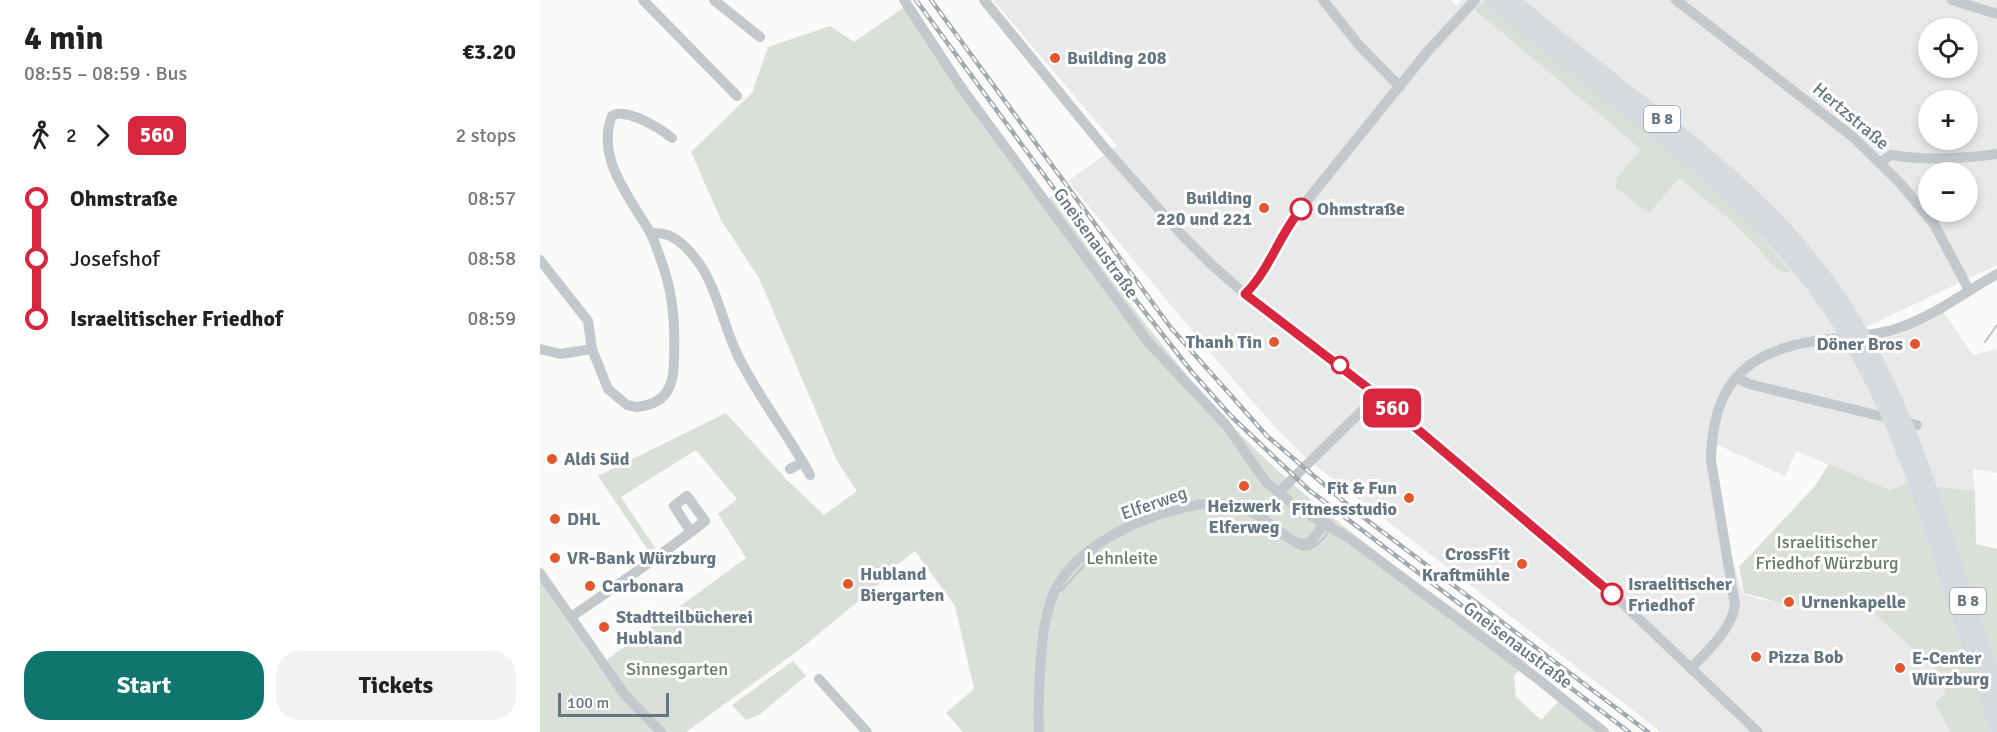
<!DOCTYPE html>
<html lang="en">
<head>
<meta charset="utf-8">
<style>
  :root { --surface:#fff; --page:#f2f2f2; --text:#222; --muted:#767676; --accent:#0f766e }
  body { margin:0; font-family:Signika,sans-serif; background:var(--page); color:var(--text); height:100vh; display:flex; flex-direction:column; font-size:22px; white-space:nowrap }
  * { box-sizing:border-box; margin:0 }
  p { font-size:20px; color:var(--muted) }
  .icon { flex:none; width:33px; height:33px; fill:none; stroke:currentColor; stroke-width:2; stroke-linecap:round; stroke-linejoin:round }
  .map { position:relative; flex:1; overflow:hidden }
  .sheet { display:flex; flex-direction:column; background:var(--surface); width:540px }
  .sheet>* { flex:none }
  .badge { padding:0 12px; border-radius:9px; font-size:21px; line-height:39px }
  .tools { position:absolute; left:1378px; top:18px; display:grid; gap:12px }
  .tools a { display:grid; place-items:center; width:60px; height:60px; border-radius:50%; background:var(--surface); box-shadow:0 3px 9px #0003; font-size:30px }
  .scale { position:absolute; left:18px; bottom:15px; width:111px; box-sizing:border-box; padding-left:6px; border:3px solid #657683; border-top:0; font-size:16px; line-height:21px; white-space:nowrap; color:#657683; -webkit-text-stroke:4px #fff; paint-order:stroke }
  .map>.badge { position:absolute; translate:-50% -50%; box-shadow:0 0 0 3px #fff }
  .legs { display:flex; align-items:center; gap:9px; height:66px; padding:0 24px; font-size:20px }
  .legs p { margin-inline-start:auto }
  .head { display:flex; align-items:center; justify-content:space-between; height:102px; padding:0 24px }
  h1 { font-size:33px; font-weight:700; line-height:45px }
  .cta { display:flex; gap:12px; margin-top:auto; padding:12px 24px }
  .cta a { flex:1; height:69px; border-radius:24px; background:var(--accent); color:#fff; font-size:24px; font-weight:700; line-height:69px; text-align:center }
  .cta a+a { background:var(--page); color:var(--text) }
  ul { padding:0 24px; list-style:none }
  li { display:flex; align-items:center; gap:21px; height:60px; font-size:22px }
  li i { display:grid; place-items:center; width:9px; height:100%; margin:0 8px; background:currentColor }
  li i::after { content:''; width:15px; height:15px; margin:-8px; border:4px solid; border-radius:50%; background:var(--surface) }
  li p { margin-inline-start:auto }
  li:first-child i { background:linear-gradient(#0000 50%,currentColor 0) }
  li:last-child i { background:linear-gradient(currentColor 50%,#0000 0) }
  main { display:flex; flex:1; min-height:0 }
  .map>svg:first-child { display:block }
</style>
</head>
<body>
<main>
<section class="sheet">
<div class="head"><div><h1>4 min</h1><p>08:55 – 08:59 · Bus</p></div><b>€3.20</b></div>
<div class="legs"><svg class="icon" aria-label="walk" viewBox="0 0 24 24"><circle cx="13" cy="4" r="2"/><path d="M13 8l-2 6 4 7M11 14l-3 7M7 12l3-4h3l4 4"/></svg>2<svg class="icon" aria-label="forward" viewBox="0 0 24 24"><path d="M9 5l7 7-7 7"/></svg><b class="badge" style="background:#d7263d;color:#fff">560</b><p>2 stops</p></div>
<ul>
<li><i style="color:#d7263d"></i><b>Ohmstraße</b><p>08:57</p></li>
<li><i style="color:#d7263d"></i><span>Josefshof</span><p>08:58</p></li>
<li><i style="color:#d7263d"></i><b>Israelitischer Friedhof</b><p>08:59</p></li>
</ul>
<div class="cta"><a>Start</a><a>Tickets</a></div>
</section>
<div class="map">
<svg width="1457" height="732" viewBox="0 0 1457 732">
  <rect width="100%" height="100%" fill="#fafaf8"/>
  <path fill="#e8e9e9" fill-rule="evenodd" d="M453 0H911L916 6 922 0H1457V265L1288 345 1357 333 1403 311 1433 355 1457 349V473L1433 469 1435 491 1366 483 1350 490 1256 451 1245 476 1178 445 1168 476 1203 594 1223 600 1328 608 1400 674 1406 692 1395 703 1410 732H1121L812 494 765 457 736 428 683 368 528 181 577 146ZM1389 28H1428V68H1389ZM1389 100H1428V140H1389ZM1389 172H1428V212H1389Z"/>
  <g fill="#dadfd7">
    <path d="M942 2 1169 184 1204 218 1251 272C1242 274 1234 268 1228 260 1203 228 1171 204 1139 178L1109 213 1076 188 1077 178 1101 149 935 10Z"/>
    <path d="M366 6 503 203 511 197C580 291 648 387 734 467 812 539 902 599 987 661L974 676 976 697 1001 720 1020 700 1060 732H423L406 713 434 689 415 606 375 551 343 576 339 584 259 650 146 732H0V582L58 666 206 558 178 514 197 499 156 450 81 497 118 552 112 556 58 476 186 413 247 480 284 515 317 491 297 461 219 278 181 220 151 152 212 93 228 47 290 26 314 42Z"/>
    <path d="M1289 464 1350 490 1366 483 1435 491 1436 544 1457 549V732H1410L1395 703 1406 692 1400 674 1328 608 1247 604 1204 593 1199 567 1275 486Z"/>
    <path d="M253 661 266 676 219 715 206 720 192 705Z"/>
  </g>
  <g fill="none" stroke-linecap="round" stroke-linejoin="round">
    <g stroke="#bbc7cb" stroke-width="2">
      <path d="M1445 342 1457 325"/>
      <path d="M768 505 794 524"/>
      <path d="M758 548C772 554 782 541 789 531"/>
      <path d="M521 591 557 551"/>
    </g>
    <g stroke="#c3c8cc" stroke-width="10">
      <path d="M103 0 197 96"/>
      <path d="M174 0 220 37"/>
      <path d="M364 0 421 87 609 343 686 425 726 482 755 506 812 540 998 679 1064 732"/>
      <path d="M444 0 563 146 641 234 673 266 705 294 838 395 1076 597 1218 732"/>
      <path d="M783 0 819 45 860 87"/>
      <path d="M1136 0 1313 137 1360 183 1394 224 1429 290"/>
      <path d="M1412 0 1457 14"/>
      <path d="M1341 162 1351 155C1387 161 1421 159 1457 154"/>
      <path d="M111 234C130 230 144 244 156 259 177 286 183 325 198 356 218 397 248 434 270 475"/>
      <path d="M0 260 48 321 52 349 68 389 87 405 97 407C126 404 134 387 134 360 135 328 134 299 124 269 120 257 116 245 111 234 92 200 55 159 72 116 86 107 121 129 132 138"/>
      <path d="M705 294 714 286 753 218 887 52 935 0"/>
      <path d="M0 349 21 354 52 349"/>
      <path d="M1196 377 1209 384 1377 425"/>
      <path d="M250 469 263 462"/>
      <path d="M739 492 838 395"/>
      <path d="M0 573 85 695 121 732"/>
      <path d="M31 617C76 586 122 555 165 521L147 496 134 506 151 532"/>
      <path d="M1151 669C1167 650 1191 631 1195 605L1171 460C1172 387 1203 352 1275 341 1301 337 1327 337 1352 330 1390 319 1423 293 1457 274"/>
      <path d="M279 679 327 732"/>
      <path d="M499 732C498 712 499 692 500 673 501 649 503 623 511 601 525 557 577 529 618 515 644 507 671 499 698 507 727 514 737 535 760 544L771 542 785 522"/>
    </g>
    <g stroke="#d6dbdf" stroke-width="16">
      <path d="M952 0C1056 90 1173 163 1262 270 1368 398 1401 572 1457 725"/>
      <path d="M972 0C1072 88 1188 157 1272 262 1372 386 1402 543 1457 689"/>
    </g>
    <defs>
      <g id="rail">
        <path d="M376 0 594 298 652 372 692 417 769 490 1089 732"/>
        <path d="M391 0 631 328 727 436 815 511 1108 732"/>
      </g>
    </defs>
    <use href="#rail" stroke="#a2aab0" stroke-width="4.5"/>
    <use href="#rail" stroke="#fff" stroke-width="2" stroke-dasharray="7" stroke-linecap="butt"/>
  </g>
  <g fill="none" stroke-linecap="round" stroke-linejoin="round">
    <defs>
      <path id="line-1" d="M761 209C739 235 729 271 705 294L837 395 1072 594"/>
    </defs>
    <use href="#line-1" stroke="#fff" stroke-width="14"/>
    <use href="#line-1" stroke="#d7263d" stroke-width="9"/>
  </g>
  <g fill="#e4572e" stroke="#fff" stroke-width="2">
    <circle cx="515" cy="58" r="6"/>
    <circle cx="724" cy="208" r="6"/>
    <circle cx="734" cy="342" r="6"/>
    <circle cx="1375" cy="344" r="6"/>
    <circle cx="12" cy="459" r="6"/>
    <circle cx="704" cy="486" r="6"/>
    <circle cx="869" cy="498" r="6"/>
    <circle cx="15" cy="519" r="6"/>
    <circle cx="15" cy="558" r="6"/>
    <circle cx="982" cy="564" r="6"/>
    <circle cx="308" cy="584" r="6"/>
    <circle cx="50" cy="586" r="6"/>
    <circle cx="1249" cy="602" r="6"/>
    <circle cx="64" cy="627" r="6"/>
    <circle cx="1216" cy="657" r="6"/>
    <circle cx="1360" cy="668" r="6"/>
  </g>
  <g fill="#fff" stroke="#d7263d" stroke-width="3">
    <circle cx="761" cy="209" r="10"/>
    <circle cx="800" cy="365" r="8"/>
    <circle cx="1072" cy="594" r="10"/>
  </g>
  <g text-anchor="middle" dominant-baseline="central" stroke-width="6" stroke-linejoin="round" paint-order="stroke">
    <g fill="#fff" stroke="#939fa8" stroke-width="1.5">
      <rect x="1104" y="106" width="36" height="26" rx="4.5"/>
      <rect x="1410" y="588" width="36" height="26" rx="4.5"/>
    </g>
    <g font-size="16" font-weight="bold" fill="#657683">
      <text x="1122" y="119">B 8</text>
      <text x="1428" y="601">B 8</text>
    </g>
    <g font-size="18" font-weight="bold" fill="#657683" stroke="#fff" text-anchor="start">
      <text x="527" y="58">Building 208</text>
      <text x="712" y="198" text-anchor="end">Building<tspan x="712" dy="21">220 und 221</tspan></text>
      <text x="722" y="342" text-anchor="end">Thanh Tin</text>
      <text x="1363" y="344" text-anchor="end">Döner Bros</text>
      <text x="24" y="459">Aldi Süd</text>
      <text x="857" y="488" text-anchor="end">Fit &amp; Fun<tspan x="857" dy="21">Fitnessstudio</tspan></text>
      <text x="704" y="506" text-anchor="middle">Heizwerk<tspan x="704" dy="21">Elferweg</tspan></text>
      <text x="27" y="519">DHL</text>
      <text x="970" y="554" text-anchor="end">CrossFit<tspan x="970" dy="21">Kraftmühle</tspan></text>
      <text x="27" y="558">VR-Bank Würzburg</text>
      <text x="320" y="574">Hubland<tspan x="320" dy="21">Biergarten</tspan></text>
      <text x="62" y="586">Carbonara</text>
      <text x="1261" y="602">Urnenkapelle</text>
      <text x="76" y="617">Stadtteilbücherei<tspan x="76" dy="21">Hubland</tspan></text>
      <text x="1228" y="657">Pizza Bob</text>
      <text x="1372" y="658">E-Center<tspan x="1372" dy="21">Würzburg</tspan></text>
    </g>
    <g font-size="18" fill="#657683" stroke="#fff">
      <text transform="translate(1311 116) rotate(40)">Hertzstraße</text>
      <text transform="translate(556 243) rotate(54)">Gneisenaustraße</text>
      <text transform="translate(614 503) rotate(-19)">Elferweg</text>
      <text transform="translate(978 645) rotate(37)">Gneisenaustraße</text>
    </g>
    <g font-size="18" font-weight="bold" fill="#657683" stroke="#fff" text-anchor="start">
      <text x="777" y="209">Ohmstraße</text>
      <text x="1088" y="584">Israelitischer<tspan x="1088" dy="21">Friedhof</tspan></text>
    </g>
    <g font-size="18" fill="#687a64" stroke="#fff">
      <text x="1287" y="542">Israelitischer<tspan x="1287" dy="21">Friedhof Würzburg</tspan></text>
      <text x="582" y="558">Lehnleite</text>
      <text x="137" y="669">Sinnesgarten</text>
    </g>
  </g>
</svg>
<div class="tools">
<a><svg class="icon" aria-label="locate" viewBox="0 0 24 24"><circle cx="12" cy="12" r="6"/><path d="M12 2v4M12 18v4M2 12h4M18 12h4"/></svg></a>
<a>+</a>
<a>−</a>
</div>
<div class="scale">100 m</div>
<b class="badge" style="left:852px;top:408px;background:#d7263d;color:#fff">560</b>
</div>
</main>
</body>
</html>
